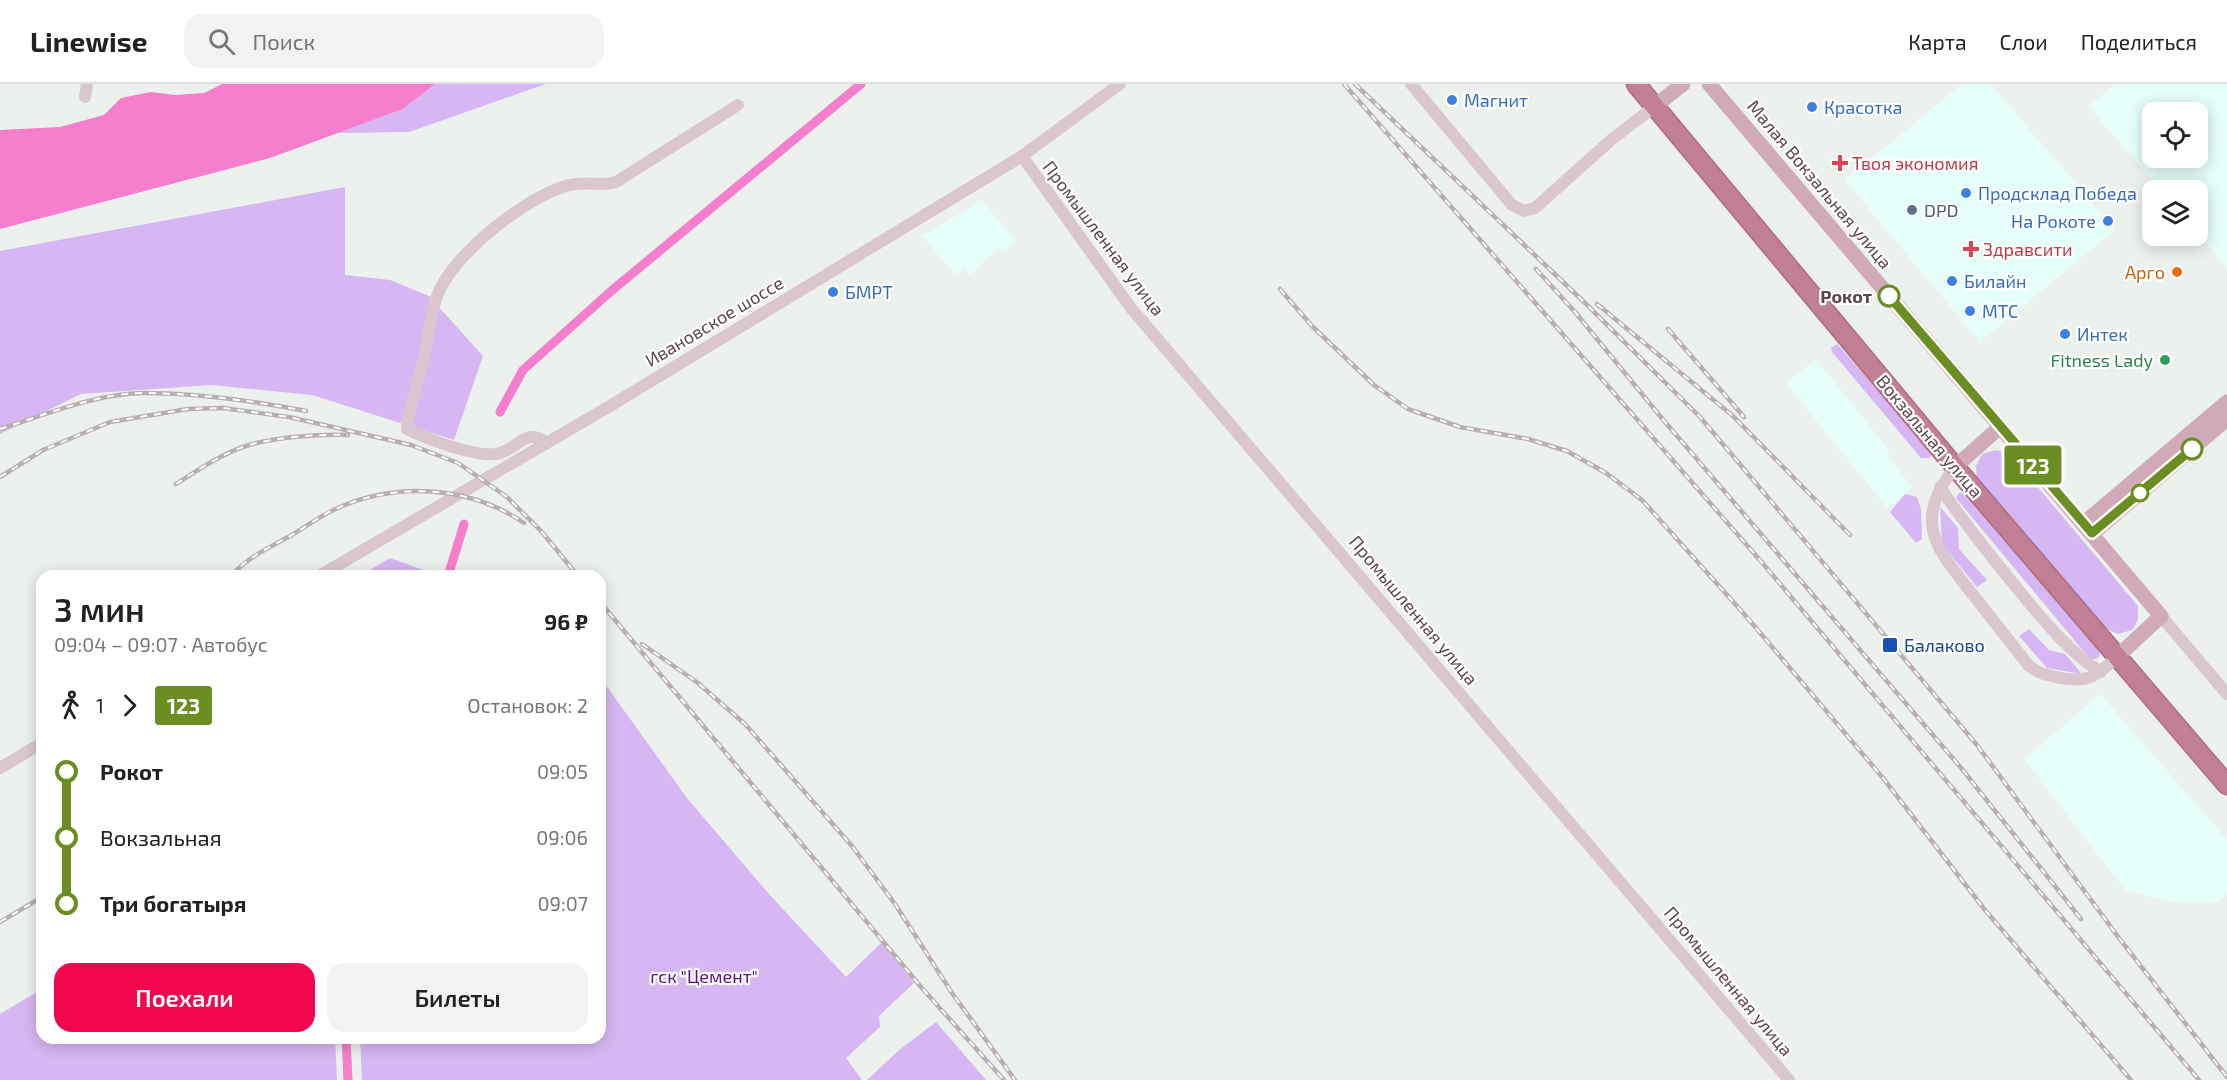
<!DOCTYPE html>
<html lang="ru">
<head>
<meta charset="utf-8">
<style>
  :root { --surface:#fff; --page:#f2f2f2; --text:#222; --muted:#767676; --line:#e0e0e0; --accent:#f2064c }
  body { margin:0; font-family:"Exo 2",sans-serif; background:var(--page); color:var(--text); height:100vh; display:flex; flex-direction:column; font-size:22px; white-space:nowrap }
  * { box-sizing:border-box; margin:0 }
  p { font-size:20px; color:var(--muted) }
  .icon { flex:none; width:33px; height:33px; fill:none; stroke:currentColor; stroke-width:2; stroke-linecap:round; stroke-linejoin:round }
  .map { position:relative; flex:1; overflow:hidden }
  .drawer { position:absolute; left:36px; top:486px; width:570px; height:474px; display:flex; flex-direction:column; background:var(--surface); border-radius:18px; box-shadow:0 3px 15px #0003 }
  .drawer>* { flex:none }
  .badge { padding:0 12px; border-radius:4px; font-size:21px; line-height:39px }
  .fabs { position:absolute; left:2142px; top:18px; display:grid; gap:12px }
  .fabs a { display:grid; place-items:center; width:66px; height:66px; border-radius:12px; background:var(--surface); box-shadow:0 3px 15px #0003; font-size:30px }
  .map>.badge { position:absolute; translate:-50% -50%; box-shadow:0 0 0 3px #fff }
  .legs { display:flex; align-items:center; gap:9px; height:66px; padding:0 18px; font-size:20px }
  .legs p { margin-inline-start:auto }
  .head { display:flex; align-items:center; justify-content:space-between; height:102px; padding:0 18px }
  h1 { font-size:33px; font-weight:600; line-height:45px }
  .action { display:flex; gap:12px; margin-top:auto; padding:12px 18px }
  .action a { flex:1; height:69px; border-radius:18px; background:var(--accent); color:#fff; font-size:24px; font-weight:600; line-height:69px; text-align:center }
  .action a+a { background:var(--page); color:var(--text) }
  ul { padding:0 18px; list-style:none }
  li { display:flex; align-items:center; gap:21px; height:66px; font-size:22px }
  li i { display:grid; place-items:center; width:9px; height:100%; margin:0 8px; background:currentColor }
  li i::after { content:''; width:15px; height:15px; margin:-8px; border:4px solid; border-radius:50%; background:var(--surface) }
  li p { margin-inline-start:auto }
  li:first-child i { background:linear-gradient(#0000 50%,currentColor 0) }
  li:last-child i { background:linear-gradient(currentColor 50%,#0000 0) }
  header { display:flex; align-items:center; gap:36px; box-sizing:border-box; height:84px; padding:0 30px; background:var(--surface); border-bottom:2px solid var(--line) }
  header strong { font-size:28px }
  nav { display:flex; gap:33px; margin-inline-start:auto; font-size:21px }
  .search { width:420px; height:54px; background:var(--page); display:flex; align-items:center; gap:15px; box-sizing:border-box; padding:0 21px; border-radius:18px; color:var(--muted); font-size:22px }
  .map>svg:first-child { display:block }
</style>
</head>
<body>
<header>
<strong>Linewise</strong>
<div class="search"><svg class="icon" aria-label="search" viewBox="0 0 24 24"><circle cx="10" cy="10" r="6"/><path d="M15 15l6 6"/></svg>Поиск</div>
<nav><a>Карта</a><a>Слои</a><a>Поделиться</a></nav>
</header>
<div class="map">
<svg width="2227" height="996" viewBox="0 0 2227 996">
  <rect width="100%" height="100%" fill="#edf1ee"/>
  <g fill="#e5fefa" fill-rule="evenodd">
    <path d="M1962 0H1991L2115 146 1980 258 1845 96Z"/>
    <path d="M2115 0H2227V184L2198 149V106H2161L2088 22ZM2198 28V74H2152V28Z"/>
    <path d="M982 116 1016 157 1003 168 999 164 970 191 964 185 957 192 922 152Z"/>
    <path d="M1816 275 1890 367 1886 370 1913 404 1887 424 1786 299Z"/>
    <path d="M2100 610 2227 756V808L2218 818H2173L2126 807 2024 675Z"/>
  </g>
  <g fill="#d7b7f3">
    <path d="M435 0H546L409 48 337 49 403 25Z"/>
    <path d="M345 103V191L390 196 429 212 483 272 454 356 312 311 211 301 81 310 0 350V167Z"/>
    <path d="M1837 260 1932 367 1930 374H1921L1832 268 1831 264Z"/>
    <path d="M1995 366 2009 369 2138 522V536L2132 546 2118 550 2107 545 1977 395 1976 382 1982 370Z"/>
    <path d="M1959 409H1964L2099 567 2100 572 2096 575H2090L1956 414Z"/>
    <path d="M1905 410 1917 413 1921 425 1922 455 1916 459 1890 428Z"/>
    <path d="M1940 423 1958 444 1959 465 1987 496 1977 503 1942 460Z"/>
    <path d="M390 474 435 490V492H360Z"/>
    <path d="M2029 545 2049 566 2065 570 2082 590 2047 584 2019 552Z"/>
    <path d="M600 593 687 714 769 810 846 893 882 858 914 899 879 932 880 943 846 974 862 996H362L360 954H600Z"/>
    <path d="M42 905V954H335L337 996H0V930Z"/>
    <path d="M936 938 986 996H867L898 967Z"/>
  </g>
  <path fill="#f57fcc" d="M222 0H435L403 25 270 74 0 145V46L60 43 104 31 121 14 151 8 175 11 204 9Z"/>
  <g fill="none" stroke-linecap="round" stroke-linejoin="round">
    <g stroke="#f57fcc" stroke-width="9">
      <path d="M500 328 523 286 610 208 861 0"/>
      <path d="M448 492 464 440"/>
      <path d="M346 954 348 996"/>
    </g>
    <defs>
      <path id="highway" d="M1636 0 1955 383 2227 701"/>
    </defs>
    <use href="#highway" stroke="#ae6b82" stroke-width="21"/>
    <g stroke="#dac6ce" stroke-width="12">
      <path d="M1411 0 1512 121 1524 127 1535 124 1611 56 1655 22"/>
      <path d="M85 13 87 0"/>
      <path d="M1022 72 1131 224 1789 996"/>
      <path d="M546 358C523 343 519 366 496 370 475 373 426 355 407 345 408 323 417 304 422 283 428 260 429 234 437 212 451 171 533 106 575 100 589 98 602 102 616 98L738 21"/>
      <path d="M1955 383C1911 439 1937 465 1974 512 1993 536 2011 559 2029 582 2040 590 2047 591 2060 594 2090 599 2096 592 2118 572"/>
      <path d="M1940 403C1963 438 1989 470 2016 503 2041 533 2067 567 2101 588"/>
      <path d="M319 492 610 322 1022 72 1120 0"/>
      <path d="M2161 532 2227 610"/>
      <path d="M0 684 42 659"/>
    </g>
    <g stroke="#d0aab8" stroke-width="15">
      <path d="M1709 0 2161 532 2118 572"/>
      <path d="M1655 22 1683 0"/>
      <path d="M1955 383 2000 343"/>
      <path d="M2084 439 2227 318"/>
      <path d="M2093 449 2227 335"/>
    </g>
    <use href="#highway" stroke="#c28097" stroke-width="18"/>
    <defs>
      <g id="rail">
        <path d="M1344 0 1759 475 2199 996"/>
        <path d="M1355 0 1582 216 1700 333 1977 661 2119 854 2227 993"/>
        <path d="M1536 185 1575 228 1660 332 1962 685 2081 835"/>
        <path d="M1280 205 1312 242 1374 301 1408 325 1460 343 1528 355 1567 367 1606 389 1642 416 1745 531 1883 694 1985 826 2131 996"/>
        <path d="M1597 220 1733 332 1850 451"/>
        <path d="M1668 245 1744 333"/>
        <path d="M0 345C45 331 94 310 142 309 195 309 254 317 306 327"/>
        <path d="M0 393 43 366 110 338 188 325 223 324 289 333 411 361 458 379 507 413 542 448 578 492"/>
        <path d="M176 400C198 386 221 370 246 362 274 353 319 350 348 351"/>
        <path d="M231 492C246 474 272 462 292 451 307 442 323 430 340 423 399 398 470 402 524 439"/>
        <path d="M600 518 921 903 1004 996"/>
        <path d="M642 560 698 599 745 640 852 762 895 820 952 909 1015 996"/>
        <path d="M0 838 42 813"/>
      </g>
    </defs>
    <use href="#rail" stroke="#b9afb2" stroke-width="4.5"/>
    <use href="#rail" stroke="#fff" stroke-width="2" stroke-dasharray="7" stroke-linecap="butt"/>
  </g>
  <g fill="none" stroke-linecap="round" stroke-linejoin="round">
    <defs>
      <path id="line-1" d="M1889 212 2092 449 2192 365"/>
    </defs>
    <use href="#line-1" stroke="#fff" stroke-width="14"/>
    <use href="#line-1" stroke="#6b8e23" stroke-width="9"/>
  </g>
  <g fill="#3f7fe0" stroke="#fff" stroke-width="2">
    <circle cx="1452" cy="16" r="6"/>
    <circle cx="1812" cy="23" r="6"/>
    <circle cx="1966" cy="109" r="6"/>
    <circle cx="2108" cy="137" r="6"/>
    <circle cx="1952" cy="197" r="6"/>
    <circle cx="833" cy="208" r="6"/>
    <circle cx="1970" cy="227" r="6"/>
    <circle cx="2065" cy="250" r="6"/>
  </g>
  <g fill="#e0444e" stroke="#fff" stroke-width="2">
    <path d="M1837 70h6v6h6v6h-6v6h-6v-6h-6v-6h6z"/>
    <path d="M1968 156h6v6h6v6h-6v6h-6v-6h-6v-6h6z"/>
  </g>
  <circle fill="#5c6f8a" stroke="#fff" stroke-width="2" cx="1912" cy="126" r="6"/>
  <circle fill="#e8710a" stroke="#fff" stroke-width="2" cx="2177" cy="188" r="6"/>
  <g fill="#fff" stroke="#6b8e23" stroke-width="3">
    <circle cx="1889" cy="212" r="10"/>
    <circle cx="2192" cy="365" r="10"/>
    <circle cx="2140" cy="409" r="8"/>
  </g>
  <circle fill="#2e9e5b" stroke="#fff" stroke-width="2" cx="2165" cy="276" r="6"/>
  <rect fill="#1a4fb4" stroke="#fff" stroke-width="2" x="1882" y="553" width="16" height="16" rx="3"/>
  <g text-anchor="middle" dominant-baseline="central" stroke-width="4.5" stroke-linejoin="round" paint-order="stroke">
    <g font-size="18" fill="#366cbe" stroke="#fff" text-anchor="start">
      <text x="1464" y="16">Магнит</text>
      <text x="1824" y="23">Красотка</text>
      <text x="1978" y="109">Продсклад Победа</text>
      <text x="2096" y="137" text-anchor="end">На Рокоте</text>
      <text x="1964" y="197">Билайн</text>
      <text x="845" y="208">БМРТ</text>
      <text x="1982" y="227">МТС</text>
      <text x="2077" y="250">Интек</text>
    </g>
    <g font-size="18" fill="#be3a42" stroke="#fff" text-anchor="start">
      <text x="1852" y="79">Твоя экономия</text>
      <text x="1983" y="165">Здравсити</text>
    </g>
    <g font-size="18" fill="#5d444e" stroke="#fff">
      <text transform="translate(1820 100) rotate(50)">Малая Вокзальная улица</text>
      <text transform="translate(1104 154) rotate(53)">Промышленная улица</text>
      <text transform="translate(714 237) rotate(-31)">Ивановское шоссе</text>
      <text transform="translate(1930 352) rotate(50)">Вокзальная улица</text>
      <text transform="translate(1414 526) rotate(50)">Промышленная улица</text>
      <text transform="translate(1729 897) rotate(50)">Промышленная улица</text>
    </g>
    <g font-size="18" fill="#4e5e75" stroke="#fff" text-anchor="start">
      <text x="1924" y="126">DPD</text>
    </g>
    <g font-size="18" fill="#c56008" stroke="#fff" text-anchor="end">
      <text x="2165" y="188">Арго</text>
    </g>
    <g font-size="18" font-weight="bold" fill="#5d444e" stroke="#fff" text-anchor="end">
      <text x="1872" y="212">Рокот</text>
    </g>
    <g font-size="18" fill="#27864d" stroke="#fff" text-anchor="end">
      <text x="2153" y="276">Fitness Lady</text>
    </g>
    <g font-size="18" fill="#164399" stroke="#fff" text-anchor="start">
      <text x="1904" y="561">Балаково</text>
    </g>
    <g font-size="18" fill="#5b0d86" stroke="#fff">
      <text x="704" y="892">гск "Цемент"</text>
    </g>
  </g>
</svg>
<div class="fabs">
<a><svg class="icon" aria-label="locate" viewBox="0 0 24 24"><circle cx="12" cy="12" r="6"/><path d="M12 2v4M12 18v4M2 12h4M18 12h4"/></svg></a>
<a><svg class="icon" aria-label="layers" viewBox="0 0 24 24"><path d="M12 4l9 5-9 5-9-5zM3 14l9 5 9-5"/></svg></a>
</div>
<b class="badge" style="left:2033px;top:381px;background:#6b8e23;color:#fff">123</b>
<section class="drawer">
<div class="head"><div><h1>3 мин</h1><p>09:04 – 09:07 · Автобус</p></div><b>96 ₽</b></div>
<div class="legs"><svg class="icon" aria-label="walk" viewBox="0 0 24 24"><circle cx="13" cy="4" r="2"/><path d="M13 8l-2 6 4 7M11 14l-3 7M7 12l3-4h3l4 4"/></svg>1<svg class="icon" aria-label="forward" viewBox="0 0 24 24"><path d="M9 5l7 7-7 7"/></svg><b class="badge" style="background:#6b8e23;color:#fff">123</b><p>Остановок: 2</p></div>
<ul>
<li><i style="color:#6b8e23"></i><b>Рокот</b><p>09:05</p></li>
<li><i style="color:#6b8e23"></i><span>Вокзальная</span><p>09:06</p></li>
<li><i style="color:#6b8e23"></i><b>Три богатыря</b><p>09:07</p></li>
</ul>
<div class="action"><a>Поехали</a><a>Билеты</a></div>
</section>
</div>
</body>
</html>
